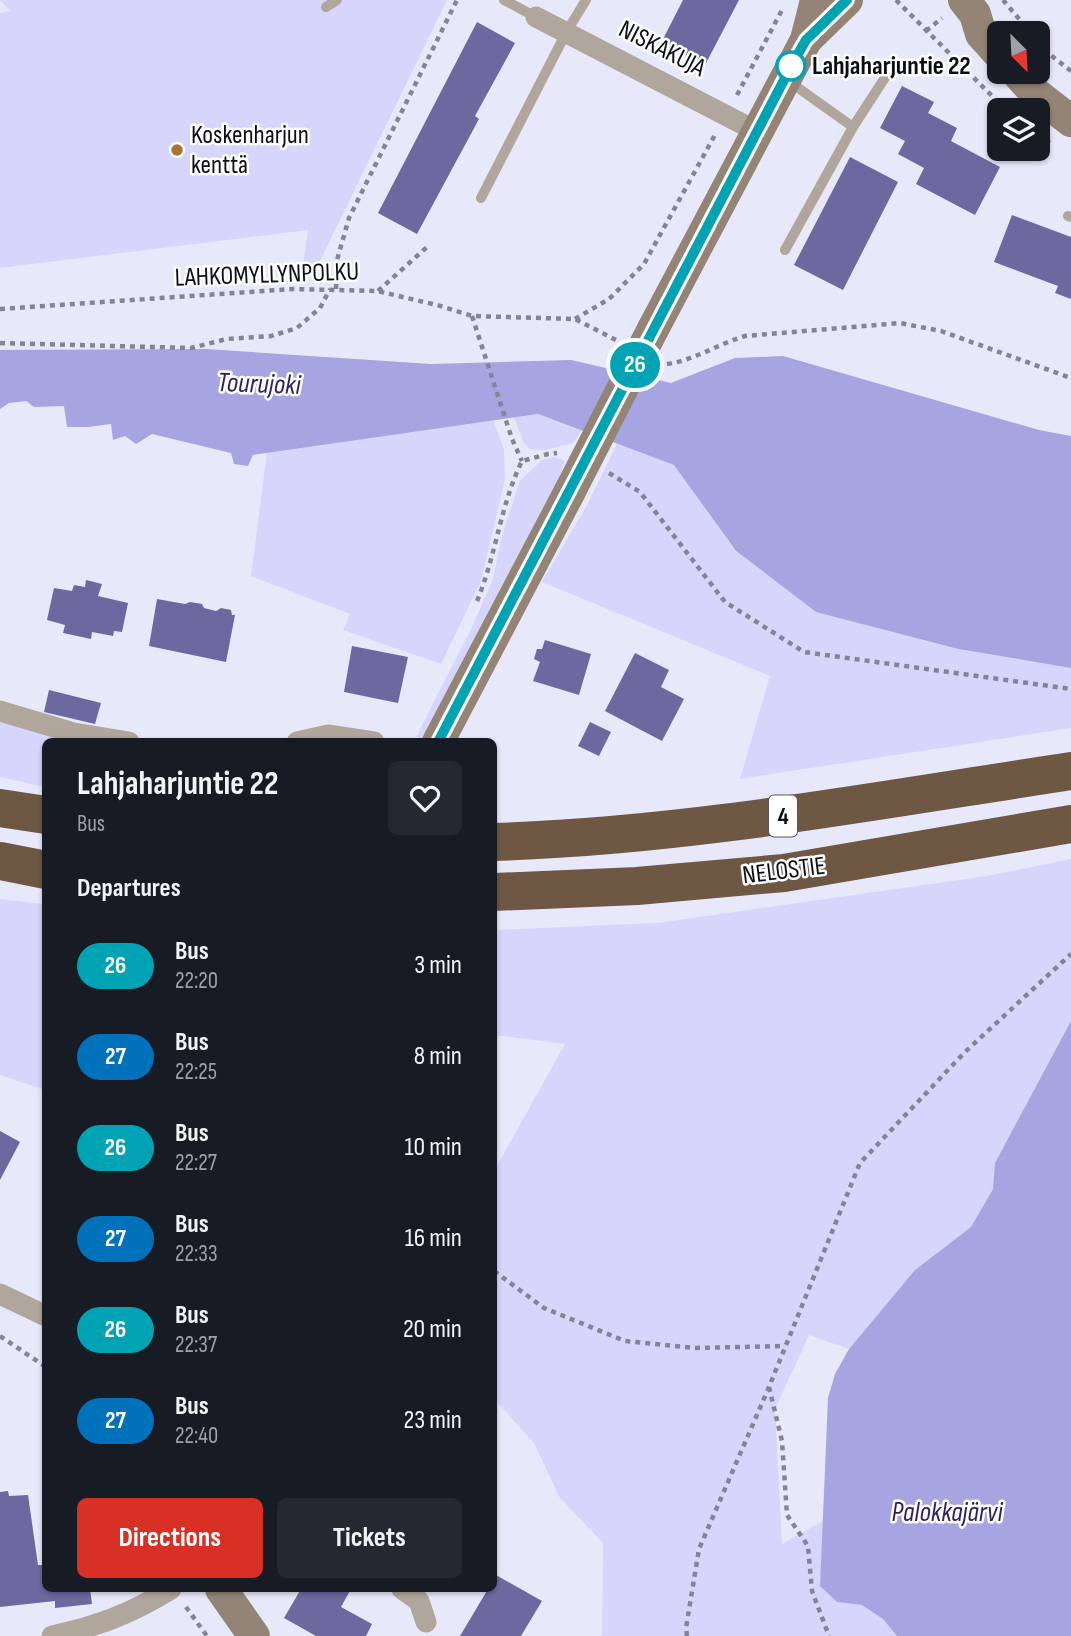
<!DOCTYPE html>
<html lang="en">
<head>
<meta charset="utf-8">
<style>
  :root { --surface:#171b24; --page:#242831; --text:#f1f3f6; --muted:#9ea1a6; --accent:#d93025 }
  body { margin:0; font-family:"Sofia Sans Condensed",sans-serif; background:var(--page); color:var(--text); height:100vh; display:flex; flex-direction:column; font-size:26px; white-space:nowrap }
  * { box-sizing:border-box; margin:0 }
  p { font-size:23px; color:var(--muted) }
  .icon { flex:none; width:38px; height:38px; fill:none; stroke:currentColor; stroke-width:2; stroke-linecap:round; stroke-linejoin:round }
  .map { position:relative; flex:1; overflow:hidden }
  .panel { position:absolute; left:42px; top:738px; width:455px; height:854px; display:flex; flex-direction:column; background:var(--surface); border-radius:10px; box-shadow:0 2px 5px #0004 }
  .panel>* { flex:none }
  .badge { padding:0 14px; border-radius:23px; font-size:24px; line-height:46px }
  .needle { width:46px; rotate:156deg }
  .tools { position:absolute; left:987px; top:21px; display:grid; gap:14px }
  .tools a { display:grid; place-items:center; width:63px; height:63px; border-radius:10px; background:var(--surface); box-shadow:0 2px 5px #0004; font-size:35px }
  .map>.badge { position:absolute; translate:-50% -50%; box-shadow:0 0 0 4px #fff }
  h2 { padding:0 35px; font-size:26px; line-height:63px }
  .round { display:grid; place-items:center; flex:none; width:74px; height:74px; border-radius:10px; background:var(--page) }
  .head { display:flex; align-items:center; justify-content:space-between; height:119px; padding:0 35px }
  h1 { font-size:33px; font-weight:700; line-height:52px }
  .action { display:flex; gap:14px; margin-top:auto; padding:14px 35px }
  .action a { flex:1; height:80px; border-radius:10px; background:var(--accent); color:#fff; font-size:28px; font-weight:700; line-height:80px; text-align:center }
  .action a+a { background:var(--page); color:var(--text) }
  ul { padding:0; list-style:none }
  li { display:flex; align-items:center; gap:21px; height:91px; padding:0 35px }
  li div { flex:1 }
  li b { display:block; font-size:26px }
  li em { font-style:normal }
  li .badge { min-width:77px; font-weight:700; text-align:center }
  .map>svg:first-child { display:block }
</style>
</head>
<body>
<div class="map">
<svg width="1071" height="1636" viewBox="0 0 1071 1636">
  <rect width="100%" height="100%" fill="#e8e8fb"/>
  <g fill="#d6d6fc">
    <path d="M0 0H447L320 261 301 278 308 230 0 268V13L10 11Z"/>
    <path d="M537 414 581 430 574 443 544 450 530 449 524 443 514 417Z"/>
    <path d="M493 420 504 450 505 479 481 581 441 664 343 630 350 614 251 576 267 452Z"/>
    <path d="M617 444 675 465 735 551 815 611 956 649 1071 668V728L740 779 770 676 542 582 587 505Z"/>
    <path d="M555 457 565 461 555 489 433 727 422 738 416 737 472 627 493 579 503 532 520 481 542 460Z"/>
    <path d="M0 722 69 742H46L45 787 0 777Z"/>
    <path d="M1071 859V1206L993 1189 971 1227 915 1270 849 1349 809 1335 775 1409 782 1544 823 1521 821 1586 837 1602 862 1605 883 1619 897 1636H602L603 1543 560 1498 534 1443 494 1399V1171L565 1044 494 1035V930L657 923 987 876Z"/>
    <path d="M0 899 45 904V1090L0 1075Z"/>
  </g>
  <g fill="#a7a5e1">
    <path d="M206 349 431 364 571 360 671 383 735 358 783 356 1039 430 1071 436V668L958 649 816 612 736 551 674 465 538 414 253 455 248 466 234 464 231 453 152 434 136 444 125 436 113 440 111 424 88 427H67L64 406 34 407 26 401 9 403 0 409V350Z"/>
    <path d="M1071 1021V1636H897L883 1619 862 1605 837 1602 820 1586 828 1398 835 1374 849 1349 915 1270 971 1227 993 1189 995 1163Z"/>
  </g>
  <g fill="#6c69a0">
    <path d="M683 0H739L705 65 661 43Z"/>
    <path d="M477 22 515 43 475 116 479 119 417 234 378 213Z"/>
    <path d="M902 86 934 102 928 113 957 128 951 141 1000 167 975 215 916 184 924 168 898 154 905 141 880 128Z"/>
    <path d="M850 157 898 182 843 290 794 265Z"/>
    <path d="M1012 215 1071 237V299L1055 293 1058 286 994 262Z"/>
    <path d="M86 580 102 584 98 596 128 603 122 632 114 631 113 636 92 632 91 639 63 633 65 625 47 620 54 588 72 591 74 585 85 587Z"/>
    <path d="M157 599 185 604 190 602 202 604 204 608 216 611 221 608 231 610 232 615H235L226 662 149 646Z"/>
    <path d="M545 640 591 654 579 695 533 681 540 662 534 659 537 649H542Z"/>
    <path d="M352 646 408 657 398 703 344 692Z"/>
    <path d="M635 653 669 670 661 687 684 699 662 741 605 711Z"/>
    <path d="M49 690 101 703 95 724 44 712Z"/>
    <path d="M590 722 611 732 599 756 578 746Z"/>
    <path d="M0 1131 20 1142 0 1180Z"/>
    <path d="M8 1491 9 1496 28 1495 38 1565H46V1589H90L92 1604 55 1608V1601L0 1607V1492Z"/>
    <path d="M496 1575 542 1601 521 1636H460L488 1589H494Z"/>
    <path d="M301 1589H351L341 1607 372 1624 366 1636H316L284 1618Z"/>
  </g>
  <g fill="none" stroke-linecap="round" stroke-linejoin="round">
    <g stroke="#848493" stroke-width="4.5" stroke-dasharray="5 5" stroke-linecap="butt">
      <path d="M896 0 1006 110"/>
      <path d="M1003 0 1031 33"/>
      <path d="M926 31 942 18"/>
      <path d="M1038 41 1048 53 1071 71"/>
      <path d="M737 95 782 10"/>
      <path d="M1038 138 1050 143"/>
      <path d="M336 289 337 260 349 218 457 0"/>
      <path d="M378 291 427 247"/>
      <path d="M0 309 293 289 377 291 437 305 472 316 575 319 616 340"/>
      <path d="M472 316 512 439 522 461"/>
      <path d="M575 319 609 299 644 264 716 133"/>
      <path d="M0 343 191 348 227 339 271 336 297 328 320 308 330 289"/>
      <path d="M667 364C695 360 718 344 745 336L900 323 941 331 1071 378"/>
      <path d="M609 473 640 492 725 602 804 652 1071 689"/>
      <path d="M477 601C496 556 500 506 522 461L548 454 557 453"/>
      <path d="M494 1271 544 1308 625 1341 694 1348 785 1346"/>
      <path d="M0 1336 46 1367"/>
      <path d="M769 1387 782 1441 787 1515 808 1546 812 1591 829 1636"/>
      <path d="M186 1607 207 1636"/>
      <path d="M687 1636 686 1628 699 1549 769 1387 860 1163 965 1052 1071 954"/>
    </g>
    <g stroke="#b1a69b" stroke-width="10">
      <path d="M504 0 536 17"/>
      <path d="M326 7 337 0"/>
      <path d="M787 80 853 127"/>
      <path d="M481 198 567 31 586 0"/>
      <path d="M1068 216 1071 217"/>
      <path d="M785 250 853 127 886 76"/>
    </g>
    <g stroke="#b1a69b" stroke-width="21">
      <path d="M536 17 756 131"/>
      <path d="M0 711 74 733 129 742"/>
      <path d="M297 742 328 735 374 742"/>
      <path d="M0 1294 46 1316"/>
      <path d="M402 1589 419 1601 426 1622"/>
      <path d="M52 1636C99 1626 130 1614 171 1589"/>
    </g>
    <g stroke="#948475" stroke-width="32">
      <path d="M964 0 975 14 981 34 999 54"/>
      <path d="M806 40 847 0"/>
      <path d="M1016 72 1035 93 1071 121"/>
      <path d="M653 329 806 40 816 0"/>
      <path d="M438 742 570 491"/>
      <path d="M221 1589 254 1636"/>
    </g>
    <g stroke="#6e5843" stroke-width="38">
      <path d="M0 808 46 815"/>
      <path d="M494 842C688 836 879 800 1071 771"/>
      <path d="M0 861 46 870"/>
      <path d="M494 892 637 886 784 873 1071 824"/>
    </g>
    <path stroke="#948475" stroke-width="32" d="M570 491 653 329"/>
  </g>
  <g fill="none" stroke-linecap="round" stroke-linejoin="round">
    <defs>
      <path id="line" d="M438 742 795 59 806 40 847 0"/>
    </defs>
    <use href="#line" stroke="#fff" stroke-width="16"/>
    <use href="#line" stroke="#00a3b4" stroke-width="10"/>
  </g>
  <circle fill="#fff" stroke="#00a3b4" stroke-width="3.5" cx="791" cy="66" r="14"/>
  <circle fill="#ab7231" stroke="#fff" stroke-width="2.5" cx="177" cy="150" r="7"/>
  <g text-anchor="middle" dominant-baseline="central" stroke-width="5" stroke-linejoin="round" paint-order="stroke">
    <rect fill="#fff" stroke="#56565d" stroke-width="2" x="769" y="795.5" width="28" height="41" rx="5"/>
    <g font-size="24" font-weight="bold" fill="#0d0d17">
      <text x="783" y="816">4</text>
    </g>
    <g font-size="26" fill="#0d0d17" stroke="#fff">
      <text transform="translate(662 49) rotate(27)">NISKAKUJA</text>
      <text transform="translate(267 275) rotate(-2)">LAHKOMYLLYNPOLKU</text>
      <text transform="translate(784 871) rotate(-7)">NELOSTIE</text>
    </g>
    <g font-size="26" font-weight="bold" fill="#0d0d17" stroke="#fff" text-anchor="start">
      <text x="812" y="66">Lahjaharjuntie 22</text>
    </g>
    <g font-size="26" fill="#0d0d17" stroke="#fff" text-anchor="start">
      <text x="191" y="135">Koskenharjun<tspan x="191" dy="30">kenttä</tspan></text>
    </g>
    <g font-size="28" font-style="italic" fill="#2d2166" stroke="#fff">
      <text transform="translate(259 384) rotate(2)">Tourujoki</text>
      <text x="947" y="1512">Palokkajärvi</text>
    </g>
  </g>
</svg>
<div class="tools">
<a><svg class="needle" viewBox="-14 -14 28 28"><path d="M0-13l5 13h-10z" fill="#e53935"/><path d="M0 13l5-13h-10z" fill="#9ea1a6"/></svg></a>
<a><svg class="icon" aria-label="layers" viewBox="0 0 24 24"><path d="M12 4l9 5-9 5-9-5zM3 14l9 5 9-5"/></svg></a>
</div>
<b class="badge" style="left:635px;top:365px;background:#00a3b4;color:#fff">26</b>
<section class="panel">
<div class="head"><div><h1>Lahjaharjuntie 22</h1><p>Bus</p></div><a class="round"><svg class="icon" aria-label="heart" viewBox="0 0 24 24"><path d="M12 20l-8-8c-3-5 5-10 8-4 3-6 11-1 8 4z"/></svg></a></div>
<h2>Departures</h2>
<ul>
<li><span class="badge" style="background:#00a3b4;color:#fff">26</span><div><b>Bus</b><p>22:20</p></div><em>3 min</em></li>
<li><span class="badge" style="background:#0072bc;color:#fff">27</span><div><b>Bus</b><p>22:25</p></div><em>8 min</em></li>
<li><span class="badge" style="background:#00a3b4;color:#fff">26</span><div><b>Bus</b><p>22:27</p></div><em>10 min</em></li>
<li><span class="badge" style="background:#0072bc;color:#fff">27</span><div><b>Bus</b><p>22:33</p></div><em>16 min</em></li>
<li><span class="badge" style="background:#00a3b4;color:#fff">26</span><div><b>Bus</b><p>22:37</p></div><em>20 min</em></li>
<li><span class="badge" style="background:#0072bc;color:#fff">27</span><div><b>Bus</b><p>22:40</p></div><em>23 min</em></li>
</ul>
<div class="action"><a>Directions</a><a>Tickets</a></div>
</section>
</div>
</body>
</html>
